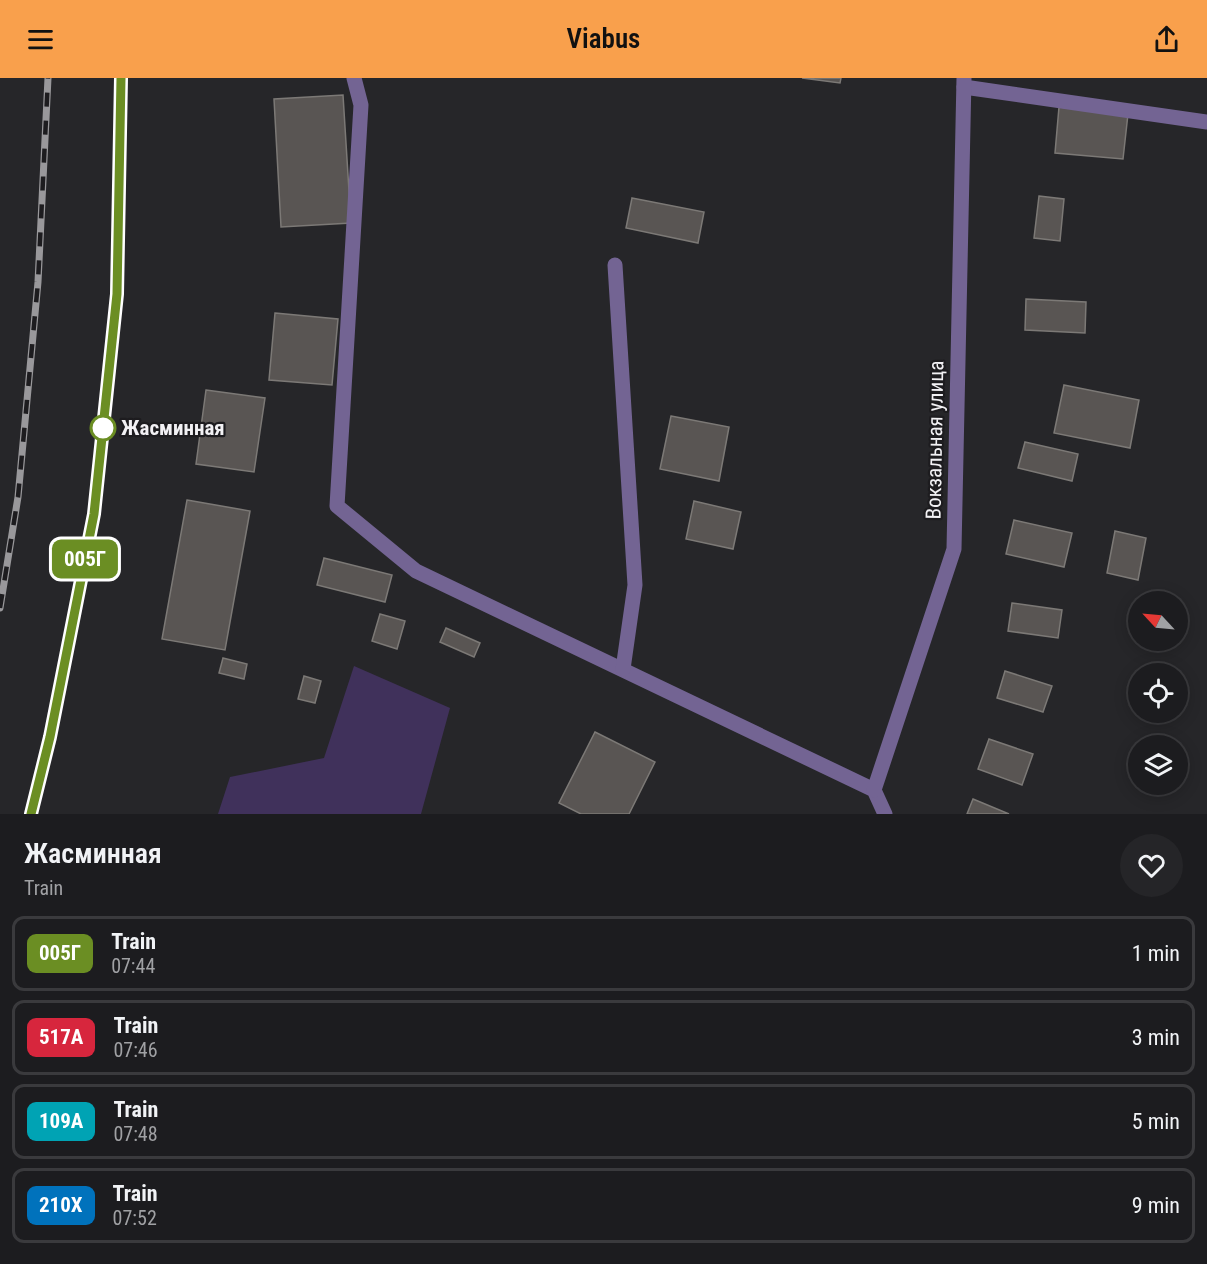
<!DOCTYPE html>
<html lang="en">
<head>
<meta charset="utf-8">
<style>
  :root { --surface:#1c1c1f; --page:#252528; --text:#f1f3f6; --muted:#a0a1a4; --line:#3a3a3d; --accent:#f9a04c }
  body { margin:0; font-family:"Roboto Condensed",sans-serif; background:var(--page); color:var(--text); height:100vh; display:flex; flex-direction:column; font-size:22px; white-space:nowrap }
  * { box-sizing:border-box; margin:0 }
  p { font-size:20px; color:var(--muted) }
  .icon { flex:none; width:33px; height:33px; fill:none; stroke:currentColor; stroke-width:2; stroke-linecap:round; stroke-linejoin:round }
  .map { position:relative; height:736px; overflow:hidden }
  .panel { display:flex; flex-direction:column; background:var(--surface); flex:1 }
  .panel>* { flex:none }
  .badge { padding:0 12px; border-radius:9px; font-size:21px; line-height:39px }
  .needle { width:39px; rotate:296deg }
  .buttons { position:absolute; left:1128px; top:513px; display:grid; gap:12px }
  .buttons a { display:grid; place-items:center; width:60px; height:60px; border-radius:50%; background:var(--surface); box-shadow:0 3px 15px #0003,0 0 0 2px var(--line); font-size:30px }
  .map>.badge { position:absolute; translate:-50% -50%; box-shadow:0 0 0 3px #fff }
  .round { display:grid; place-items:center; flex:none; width:63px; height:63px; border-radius:32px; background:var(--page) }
  .head { display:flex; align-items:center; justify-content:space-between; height:102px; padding:0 24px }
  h1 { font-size:28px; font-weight:600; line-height:45px }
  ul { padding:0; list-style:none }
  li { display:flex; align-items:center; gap:18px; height:75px; margin:0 12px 9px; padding:0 12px; border:3px solid var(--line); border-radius:12px }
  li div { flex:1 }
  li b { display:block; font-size:22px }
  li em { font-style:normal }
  li .badge { min-width:66px; font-weight:700; text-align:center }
  header { display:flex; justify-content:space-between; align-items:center; height:78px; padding:0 24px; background:var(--accent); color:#111; font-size:27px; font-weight:600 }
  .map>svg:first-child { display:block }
</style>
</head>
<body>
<header><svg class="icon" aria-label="menu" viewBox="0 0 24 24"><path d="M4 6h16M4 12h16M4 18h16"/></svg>Viabus<svg class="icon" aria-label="share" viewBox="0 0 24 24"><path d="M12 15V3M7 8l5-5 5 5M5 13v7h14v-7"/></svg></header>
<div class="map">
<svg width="1207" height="736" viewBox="0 0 1207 736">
  <rect width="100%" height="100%" fill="#262629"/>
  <path fill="#40315b" d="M354 588 450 630 421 736H218L230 699 324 680Z"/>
  <g fill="#595553" stroke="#7c7976" stroke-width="1.5">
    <path d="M802 0H841L840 5Z"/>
    <path d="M343 17 351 145 281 149 274 21Z"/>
    <path d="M1059 29 1128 36 1123 81 1055 75Z"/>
    <path d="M1039 118 1064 121 1060 163 1034 160Z"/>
    <path d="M632 120 704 134 698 165 626 150Z"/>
    <path d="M1026 221 1086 224 1085 255 1025 252Z"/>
    <path d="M275 235 338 241 332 307 269 302Z"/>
    <path d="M1064 307 1139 322 1130 370 1054 355Z"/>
    <path d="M206 312 265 320 254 394 196 386Z"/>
    <path d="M671 338 729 349 719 403 660 391Z"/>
    <path d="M1025 364 1078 376 1072 403 1018 390Z"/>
    <path d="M187 422 250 433 225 572 162 561Z"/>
    <path d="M694 423 741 434 733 471 686 461Z"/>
    <path d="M1014 442 1072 455 1064 489 1006 476Z"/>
    <path d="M1115 453 1146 460 1138 502 1107 495Z"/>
    <path d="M324 480 392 497 385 524 317 507Z"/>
    <path d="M1012 525 1062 532 1058 560 1008 553Z"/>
    <path d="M380 536 405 543 397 571 372 563Z"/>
    <path d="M446 550 480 565 474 579 440 564Z"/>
    <path d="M223 580 247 586 244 601 219 595Z"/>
    <path d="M1005 593 1052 608 1043 634 997 620Z"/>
    <path d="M304 598 321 603 315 625 298 621Z"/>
    <path d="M595 654 655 684 629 736H581L559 725Z"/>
    <path d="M989 661 1033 676 1022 707 978 691Z"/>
    <path d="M973 721 1009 736H967Z"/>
  </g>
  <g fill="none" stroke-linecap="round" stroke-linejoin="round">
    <g stroke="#736493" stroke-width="15">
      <path d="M354 0 361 27 337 428 416 493 874 712 885 736"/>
      <path d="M964 9 1207 44"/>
      <path d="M615 187 635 507 623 591"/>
      <path d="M874 712 954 471 964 0"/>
    </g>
    <defs>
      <g id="rail">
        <path d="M0 530 18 419 38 204 48 0"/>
        <path d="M31 736 50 659 94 436 117 216 121 0"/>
      </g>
    </defs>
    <use href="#rail" stroke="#99989b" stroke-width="7"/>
    <use href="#rail" stroke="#1d1c1f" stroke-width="4.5" stroke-dasharray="14" stroke-linecap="butt"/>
  </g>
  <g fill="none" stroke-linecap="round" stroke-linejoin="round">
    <defs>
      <path id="line" d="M31 736 50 659 94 436 117 216 121 0"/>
    </defs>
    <use href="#line" stroke="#fff" stroke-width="14"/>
    <use href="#line" stroke="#6b8e23" stroke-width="9"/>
  </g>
  <circle fill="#fff" stroke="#6b8e23" stroke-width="3" cx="103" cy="350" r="12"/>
  <g text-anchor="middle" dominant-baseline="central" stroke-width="4.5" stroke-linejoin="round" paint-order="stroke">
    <g font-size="21" font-weight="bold" fill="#f2f1f4" stroke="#1d1c1f" text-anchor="start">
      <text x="121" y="350">Жасминная</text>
    </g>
    <g font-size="21" fill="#f2f1f4" stroke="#1d1c1f">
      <text transform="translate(935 362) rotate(-89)">Вокзальная улица</text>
    </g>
  </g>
</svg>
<div class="buttons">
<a><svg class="needle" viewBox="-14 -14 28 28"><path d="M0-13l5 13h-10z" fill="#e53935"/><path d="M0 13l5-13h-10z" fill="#a0a1a4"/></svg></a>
<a><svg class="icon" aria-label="locate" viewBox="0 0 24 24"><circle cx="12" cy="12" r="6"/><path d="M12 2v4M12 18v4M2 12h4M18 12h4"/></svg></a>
<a><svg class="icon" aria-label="layers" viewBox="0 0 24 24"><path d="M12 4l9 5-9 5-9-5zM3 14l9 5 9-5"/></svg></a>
</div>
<b class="badge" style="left:85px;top:481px;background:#6b8e23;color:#fff">005Г</b>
</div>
<section class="panel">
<div class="head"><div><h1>Жасминная</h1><p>Train</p></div><a class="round"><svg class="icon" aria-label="heart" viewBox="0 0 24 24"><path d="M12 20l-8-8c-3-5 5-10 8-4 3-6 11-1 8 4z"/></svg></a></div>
<ul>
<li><span class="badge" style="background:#6b8e23;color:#fff">005Г</span><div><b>Train</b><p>07:44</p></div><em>1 min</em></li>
<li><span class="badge" style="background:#d7263d;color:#fff">517А</span><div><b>Train</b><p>07:46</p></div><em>3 min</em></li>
<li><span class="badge" style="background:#00a3b4;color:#fff">109А</span><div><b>Train</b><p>07:48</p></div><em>5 min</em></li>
<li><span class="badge" style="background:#0072bc;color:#fff">210Х</span><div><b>Train</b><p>07:52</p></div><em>9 min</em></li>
</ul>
</section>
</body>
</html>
